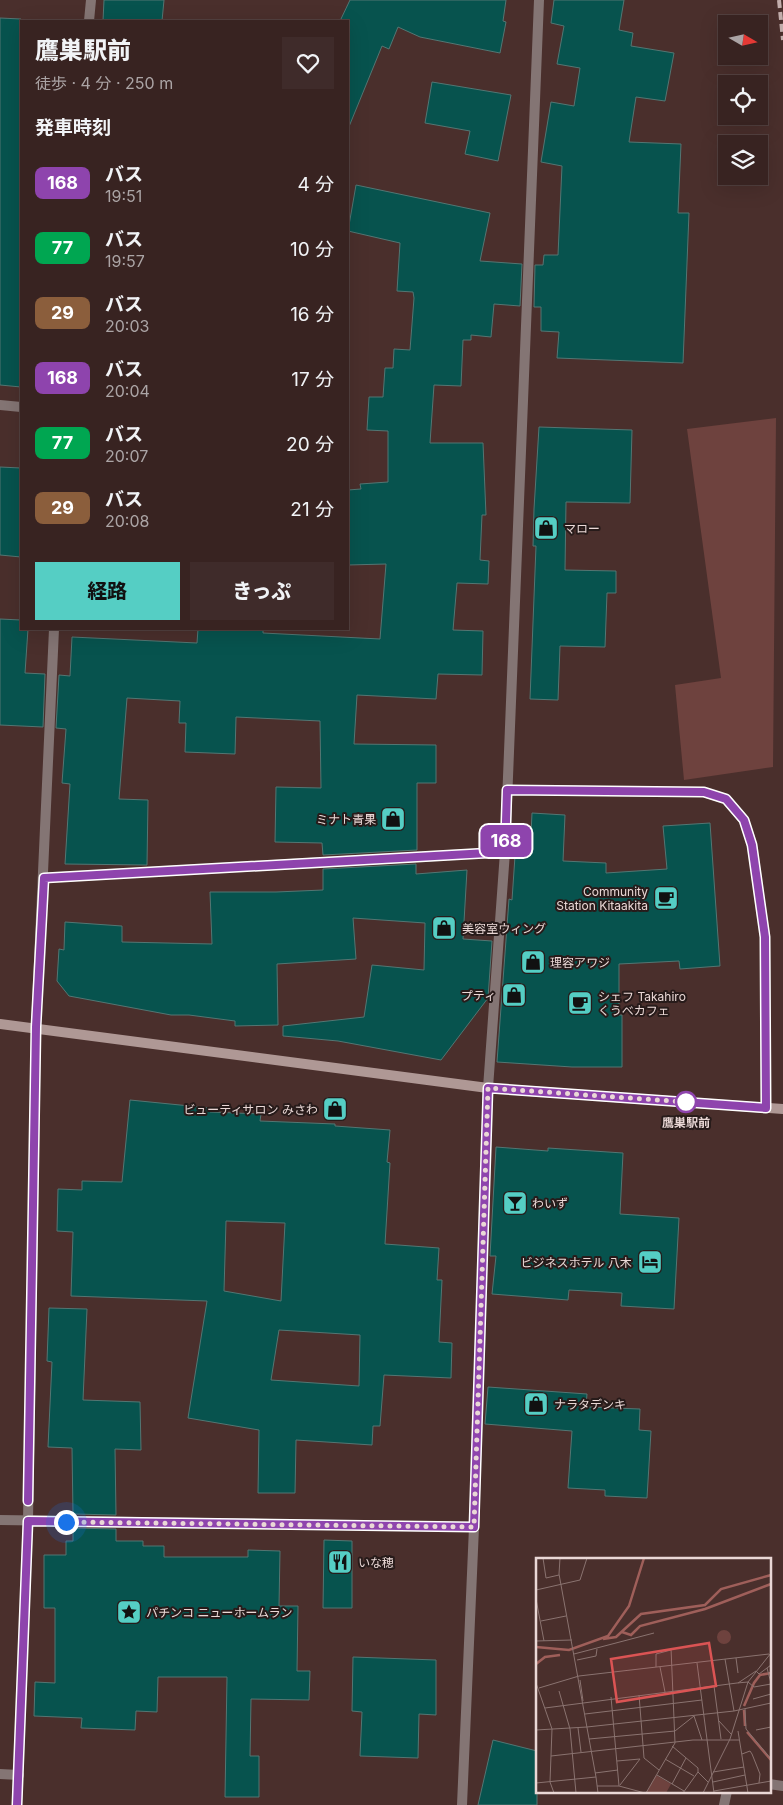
<!DOCTYPE html>
<html lang="ja">
<head>
<meta charset="utf-8">
<style>
  :root { --surface:#382321; --page:#3f2b2a; --text:#f1f3f6; --muted:#aba4a5; --line:#52403f; --accent:#55cec4 }
  body { margin:0; font-family:Inter,"Noto Sans JP",sans-serif; background:var(--page); color:var(--text); height:100vh; display:flex; flex-direction:column; font-size:19px; white-space:nowrap }
  * { box-sizing:border-box; margin:0 }
  p { font-size:16px; color:var(--muted) }
  .icon { flex:none; width:28px; height:28px; fill:none; stroke:currentColor; stroke-width:2; stroke-linecap:round; stroke-linejoin:round }
  .map { position:relative; flex:1; overflow:hidden }
  .drawer { position:absolute; left:20px; top:20px; width:329px; height:610px; display:flex; flex-direction:column; background:var(--surface); border-radius:0px; box-shadow:0 5px 20px #0002,0 0 0 1px var(--line) }
  .drawer>* { flex:none }
  .badge { padding:0 10px; border-radius:8px; font-size:18px; line-height:32px }
  .needle { width:32px; rotate:99deg }
  .fabs { position:absolute; left:718px; top:15px; display:grid; gap:10px }
  .fabs a { display:grid; place-items:center; width:50px; height:50px; border-radius:0px; background:var(--surface); box-shadow:0 5px 20px #0002,0 0 0 1px var(--line); font-size:25px }
  .you { position:absolute; width:25px; height:25px; margin:-12px; border:4px solid #fff; border-radius:50%; background:#1a73e8; box-shadow:0 0 0 8px #1a73e833 }
  .map>.badge { position:absolute; translate:-50% -50%; box-shadow:0 0 0 2px #fff }
  h2 { padding:0 15px; font-size:19px; line-height:45px }
  .round { display:grid; place-items:center; flex:none; width:52px; height:52px; border-radius:0px; background:var(--page) }
  .summary { display:flex; align-items:center; justify-content:space-between; height:85px; padding:0 15px }
  h1 { font-size:24px; font-weight:800; line-height:38px }
  .primary-button { display:flex; gap:10px; margin-top:auto; padding:10px 15px }
  .primary-button a { flex:1; height:58px; border-radius:0px; background:var(--accent); color:#111; font-size:20px; font-weight:800; line-height:58px; text-align:center }
  .primary-button a+a { background:var(--page); color:var(--text) }
  ul { padding:0; list-style:none }
  li { display:flex; align-items:center; gap:15px; height:65px; padding:0 15px }
  li div { flex:1 }
  li b { display:block; font-size:19px }
  li em { font-style:normal }
  li .badge { min-width:55px; font-weight:700; text-align:center }
  .map>svg:first-child { display:block }
</style>
</head>
<body>
<div class="map">
<svg width="783" height="1805" viewBox="0 0 783 1805">
  <rect width="100%" height="100%" fill="#4a2f2c"/>
  <path fill="#6e423e" d="M776 418 773 767 684 780 675 685 721 678 687 429Z"/>
  <g fill="#07534e" stroke="#537673" fill-rule="evenodd">
    <path d="M104 0H164L162 21H103Z"/>
    <path d="M350 0H506L503 21 506 22 500 53 420 37 398 27 389 49 382 46 348 129V21H340Z"/>
    <path d="M554 0H624L619 30 633 33 631 46 674 53 665 101 636 97 629 142 681 144 678 213H689L683 363 557 358 559 332 541 331V307H534L535 265H543L544 255H558L562 166 541 162 551 102 574 106 580 68 557 64 564 26 551 23Z"/>
    <path d="M0 18 21 19V387L0 385Z"/>
    <path d="M432 82 511 95 498 161 465 154 470 131 425 123Z"/>
    <path d="M356 185 490 213 480 261 522 264 520 306 494 304 491 337 471 335V340H463L461 386 434 385 430 443H483L486 515H482L480 560 489 561 488 584 457 583 453 630 483 631 482 675 438 674 436 699 357 695 354 744 436 745V783H417V850L323 855 322 843 275 842 276 787 321 788 320 721 236 717 235 754 185 752 186 723H179L180 701 127 698 119 799 148 800 147 865 65 864 70 784 62 783 66 729 56 728 59 675 70 676 72 637 197 643 198 629H263V633L380 639 386 564 348 565V490L361 489 360 484 388 482V431L367 430 369 397H383L385 368H393L394 349 410 350 414 298 413 292 397 291 400 243 348 231Z"/>
    <path d="M539 427 632 430 630 503 566 502 565 570 616 571V593H607L605 647 560 646 558 700 530 699 536 546H533L534 509Z"/>
    <path d="M0 467 21 468V557L0 555Z"/>
    <path d="M0 619 21 620V629H28L25 673 45 674 43 727 0 725Z"/>
    <path d="M532 813 565 815 563 861 606 863V873L667 869 663 826 710 823 720 966 680 969 679 961 619 964V1015H622V1067H572L497 1062 509 899 512 900 515 856H530Z"/>
    <path d="M416 864V874L467 870 463 939 492 941 488 998 441 1060 338 1041 283 1036V1026L364 1017 372 965 424 970 425 923 353 918 356 959 277 964 278 1025 235 1026V1021L189 1015H171L69 996 57 981 59 949 64 950 65 922 122 926V942L212 944 210 892H276L323 890V869Z"/>
    <path d="M130 1100 210 1108V1112L261 1114 260 1121 335 1124V1126L390 1130 387 1162 390 1163 385 1244 439 1248 437 1280H442L439 1342 452 1343 451 1378 384 1375 380 1426H373L372 1445 296 1440 295 1493H258L259 1430 188 1418 207 1301 71 1296 73 1232 57 1231 58 1189 82 1190V1181L122 1182ZM226 1221 285 1223 281 1301 224 1291ZM279 1330 360 1335 359 1386 271 1380Z"/>
    <path d="M496 1147 548 1151V1148L623 1153 620 1214 679 1218 674 1309 621 1306 622 1293 569 1290 568 1300 492 1294 496 1256H490Z"/>
    <path d="M49 1308 87 1309 83 1400 140 1402 141 1450 115 1449 116 1515 73 1514 72 1448 48 1447 52 1362 47 1361Z"/>
    <path d="M488 1387 587 1394 586 1407 640 1409 639 1430 651 1431 647 1498 605 1496V1490L568 1488 572 1431 485 1424Z"/>
    <path d="M73 1528 116 1529V1541H143V1546H164V1557H248V1550L280 1551 279 1606H298L297 1671H310L309 1700 251 1699 250 1756H259V1797H225L227 1677H158L157 1712 136 1711 135 1730 81 1728 82 1718 34 1716 35 1682 55 1683V1608H44V1555H66V1541H73Z"/>
    <path d="M324 1540 352 1541V1608H323Z"/>
    <path d="M353 1657 436 1660V1715L419 1714 418 1758 360 1756 362 1712 352 1711Z"/>
    <path d="M493 1740 537 1751V1805H478Z"/>
  </g>
  <g fill="none" stroke-linecap="round" stroke-linejoin="round">
    <g stroke="#847574" stroke-width="10">
      <path d="M769 1784 783 1786"/>
      <path d="M724 1805 727 1791"/>
    </g>
    <g stroke="#847574" stroke-width="10">
      <path d="M89 21 91 0"/>
      <path d="M0 405 21 407"/>
      <path d="M507 790 703 792 726 799 744 820 752 845 765 937 766 1108"/>
      <path d="M43 878 505 852"/>
      <path d="M0 1520 474 1527"/>
      <path d="M0 1774 19 1775"/>
      <path d="M17 1805 28 1521 36 1027 54 629"/>
      <path d="M462 1805 474 1527 488 1088 505 852 539 0"/>
    </g>
    <path stroke="#af9895" stroke-width="10" d="M0 1024 488 1088 783 1109"/>
    <path stroke="#c2aeac" stroke-width="4" stroke-dasharray="8 4" stroke-linecap="butt" d="M779 0 783 40"/>
  </g>
  <g fill="none" stroke-linecap="round" stroke-linejoin="round">
    <defs>
      <path id="line" d="M17 1805 28 1521 474 1527 488 1088 766 1108 765 937 752 845 744 820 726 799 704 792 507 790 505 852 44 878 36 1027 28 1501"/>
    </defs>
    <use href="#line" stroke="#fff" stroke-width="11"/>
    <use href="#line" stroke="#8e44ad" stroke-width="8"/>
    <path stroke="#ead8d6" stroke-width="5" stroke-dasharray="0 9" d="M66 1522 474 1527 488 1088 686 1102"/>
  </g>
  <defs>
    <symbol id="shop-square" viewBox="-11 -11 22 22"><rect x="-9" y="-9" width="18" height="18" rx="4" fill="#55cec4" stroke="#271b1a"/><path d="M-5-2.5h2.3a2.7 3.5 0 0 1 5.4 0H5L5.5 6h-11ZM-1.5-2.5h3a1.5 2.3 0 0 0-3 0Z" fill="#111"/></symbol>
    <symbol id="cafe-square" viewBox="-11 -11 22 22"><rect x="-9" y="-9" width="18" height="18" rx="4" fill="#55cec4" stroke="#271b1a"/><path d="M-5.5-4.5H6V0H3Q3 3.5 0 3.5H-2.5Q-5.5 3.5-5.5 0ZM3-3.2v2h1.7v-2ZM-6 4.5H4V6H-6Z" fill="#111"/></symbol>
    <symbol id="bar-square" viewBox="-11 -11 22 22"><rect x="-9" y="-9" width="18" height="18" rx="4" fill="#55cec4" stroke="#271b1a"/><path d="M-6-5H6L.8 .8V4.5H3.5V6h-7V4.5H-.8V.8Z" fill="#111"/></symbol>
    <symbol id="hotel-square" viewBox="-11 -11 22 22"><rect x="-9" y="-9" width="18" height="18" rx="4" fill="#55cec4" stroke="#271b1a"/><path d="M-6-4.5h1.5V1H6V5H4.5V3h-9V5H-6ZM-4 0a1.8 1.8 0 1 1 3.6 0ZM.5 0V-2.5h3Q6-2.5 6 0Z" fill="#111"/></symbol>
    <symbol id="restaurant-square" viewBox="-11 -11 22 22"><rect x="-9" y="-9" width="18" height="18" rx="4" fill="#55cec4" stroke="#271b1a"/><path d="M-5-6h1v4h1v-4h1v4h1v-4h1v5L-1.5 .5V6h-2V.5L-5-1ZM5-6V6H3V1.5H1.5Q1.5-4 5-6Z" fill="#111"/></symbol>
    <symbol id="sight-square" viewBox="-11 -11 22 22"><rect x="-9" y="-9" width="18" height="18" rx="4" fill="#55cec4" stroke="#271b1a"/><path d="M0-6L1.8-2.2L6-1.7L2.9 1.2L3.7 5.4L0 3.3L-3.7 5.4L-2.9 1.2L-6-1.7L-1.8-2.2Z" fill="#111"/></symbol>
  </defs>
  <g fill-rule="evenodd">
    <use href="#shop-square" x="532" y="514" width="28" height="28"/>
    <use href="#shop-square" x="379" y="805" width="28" height="28"/>
    <use href="#cafe-square" x="652" y="884" width="28" height="28"/>
    <use href="#shop-square" x="430" y="914" width="28" height="28"/>
    <use href="#shop-square" x="519" y="948" width="28" height="28"/>
    <use href="#shop-square" x="500" y="981" width="28" height="28"/>
    <use href="#cafe-square" x="566" y="989" width="28" height="28"/>
    <use href="#shop-square" x="321" y="1095" width="28" height="28"/>
    <use href="#bar-square" x="501" y="1189" width="28" height="28"/>
    <use href="#hotel-square" x="636" y="1248" width="28" height="28"/>
    <use href="#shop-square" x="522" y="1390" width="28" height="28"/>
    <use href="#restaurant-square" x="326" y="1548" width="28" height="28"/>
    <use href="#sight-square" x="115" y="1598" width="28" height="28"/>
  </g>
  <circle fill="#fff" stroke="#8e44ad" stroke-width="2.5" cx="686" cy="1102" r="10"/>
  <g text-anchor="middle" dominant-baseline="central" stroke-width="4" stroke-linejoin="round" paint-order="stroke">
    <g font-size="12" fill="#ead8d6" stroke="#271b1a" text-anchor="start">
      <text x="564" y="528">マロー</text>
      <text x="376" y="819" text-anchor="end">ミナト青果</text>
      <text x="648" y="891" text-anchor="end">Community<tspan x="648" dy="14">Station Kitaakita</tspan></text>
      <text x="462" y="928">美容室ウィング</text>
      <text x="550" y="962">理容アワジ</text>
      <text x="496" y="995" text-anchor="end">プティ</text>
      <text x="598" y="996">シェフ Takahiro<tspan x="598" dy="14">くうべカフェ</tspan></text>
      <text x="318" y="1109" text-anchor="end">ビューティサロン みさわ</text>
      <text x="532" y="1203">わいず</text>
      <text x="632" y="1262" text-anchor="end">ビジネスホテル 八木</text>
      <text x="554" y="1404">ナラタデンキ</text>
      <text x="358" y="1562">いな穂</text>
      <text x="146" y="1612">パチンコ ニューホームラン</text>
    </g>
    <g font-size="12" font-weight="bold" fill="#ead8d6" stroke="#271b1a">
      <text x="686" y="1122">鷹巣駅前</text>
    </g>
  </g>
  <g transform="translate(536 1558)">
    <rect width="235" height="235" fill="#4a2f2c"/>
    <path d="M181 79a7 7 0 1 1 14 0a7 7 0 1 1-14 0ZM120 217 135 226 130 235H110Z" fill="#6e423e"/>
    <path fill="none" stroke="#9f5f5a" stroke-width="2.5" d="M86 74 95 77 104 68 169 51 235 26M67 81 80 79 105 56 169 47 185 31 235 17M0 89 33 92 72 78 93 48 108 0M0 106 9 99 24 97M208 148 218 125 224 117 235 115M208 152 209 168M211 174 235 202"/>
    <path fill="none" stroke="#8a7370" stroke-width="1" d="M7 0 10 20 23 17M0 32 44 22 51 0M0 41 8 83M5 63 30 58M0 83 36 82M38 96 118 75M200 100 202 115M189 101 198 153M41 102 60 98 61 91M161 105 178 235M120 109V96L135 92M124 109 129 134M231 110 235 125M44 122 47 143M0 125 16 171 14 224 18 235M202 125 220 113 223 116 235 107M178 128 185 181M3 130 43 118 233 96M23 133 34 171 40 235M103 137 108 200 123 212M75 139 83 228M217 141 235 136M9 150 201 125 212 124 218 129 235 126M209 151 210 171 235 201M49 156 166 142M183 163 195 176M51 169 198 153 235 145M42 170 45 194M0 172 51 169M220 172 235 169M202 173 212 235M53 181 139 173 158 158 166 182M136 188 162 210V214L172 224M206 196 214 193 216 196 224 216 223 225M15 198 157 182H203M129 201 158 218M81 203 104 201M177 214 208 209M59 215 82 212M121 217 148 233M60 219 62 235M177 224 209 217M0 225 60 219 23 16 24 0M136 226 150 200M84 227 104 201M61 228H83L109 235M178 233 235 223M110 235 139 185 135 90M147 235 162 214M167 235 194 181 212 124 235 95"/>
    <path fill="#db5454" fill-opacity="0.15" stroke="#db5454" stroke-width="2.5" d="M173 85 180 128 81 144 75 101Z"/>
    <rect width="235" height="235" fill="none" stroke="#ead8d6" stroke-width="2.5"/>
  </g>
</svg>
<div class="fabs">
<a><svg class="needle" viewBox="-14 -14 28 28"><path d="M0-13l5 13h-10z" fill="#e53935"/><path d="M0 13l5-13h-10z" fill="#aba4a5"/></svg></a>
<a><svg class="icon" aria-label="locate" viewBox="0 0 24 24"><circle cx="12" cy="12" r="6"/><path d="M12 2v4M12 18v4M2 12h4M18 12h4"/></svg></a>
<a><svg class="icon" aria-label="layers" viewBox="0 0 24 24"><path d="M12 4l9 5-9 5-9-5zM3 14l9 5 9-5"/></svg></a>
</div>
<div class="you" style="left:66px;top:1522px"></div>
<b class="badge" style="left:506px;top:841px;background:#8e44ad;color:#fff">168</b>
<section class="drawer">
<div class="summary"><div><h1>鷹巣駅前</h1><p>徒歩 · 4 分 · 250 m</p></div><a class="round"><svg class="icon" aria-label="heart" viewBox="0 0 24 24"><path d="M12 20l-8-8c-3-5 5-10 8-4 3-6 11-1 8 4z"/></svg></a></div>
<h2>発車時刻</h2>
<ul>
<li><span class="badge" style="background:#8e44ad;color:#fff">168</span><div><b>バス</b><p>19:51</p></div><em>4 分</em></li>
<li><span class="badge" style="background:#00a651;color:#fff">77</span><div><b>バス</b><p>19:57</p></div><em>10 分</em></li>
<li><span class="badge" style="background:#8b5e3c;color:#fff">29</span><div><b>バス</b><p>20:03</p></div><em>16 分</em></li>
<li><span class="badge" style="background:#8e44ad;color:#fff">168</span><div><b>バス</b><p>20:04</p></div><em>17 分</em></li>
<li><span class="badge" style="background:#00a651;color:#fff">77</span><div><b>バス</b><p>20:07</p></div><em>20 分</em></li>
<li><span class="badge" style="background:#8b5e3c;color:#fff">29</span><div><b>バス</b><p>20:08</p></div><em>21 分</em></li>
</ul>
<div class="primary-button"><a>経路</a><a>きっぷ</a></div>
</section>
</div>
</body>
</html>
